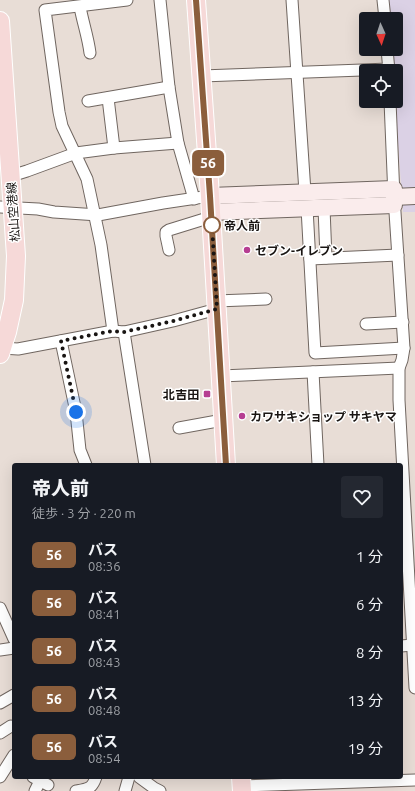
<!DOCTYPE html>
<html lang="ja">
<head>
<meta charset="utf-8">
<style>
  :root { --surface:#171b24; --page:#242831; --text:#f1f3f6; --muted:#9ea1a6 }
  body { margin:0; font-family:Ubuntu,"Noto Sans JP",sans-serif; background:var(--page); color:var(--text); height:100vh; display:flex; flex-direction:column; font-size:15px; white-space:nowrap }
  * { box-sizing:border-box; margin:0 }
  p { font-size:13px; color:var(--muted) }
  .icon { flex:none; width:22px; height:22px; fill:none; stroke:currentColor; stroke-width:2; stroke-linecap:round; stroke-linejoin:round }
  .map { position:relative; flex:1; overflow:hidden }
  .drawer { position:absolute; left:12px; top:463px; width:391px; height:316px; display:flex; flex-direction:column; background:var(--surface); border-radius:4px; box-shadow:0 4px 16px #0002 }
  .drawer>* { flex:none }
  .badge { padding:0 8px; border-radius:6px; font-size:14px; line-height:26px }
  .needle { width:26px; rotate:177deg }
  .fabs { position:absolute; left:359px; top:12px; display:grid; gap:8px }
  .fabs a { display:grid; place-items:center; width:44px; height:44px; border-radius:4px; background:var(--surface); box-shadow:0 4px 16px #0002; font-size:20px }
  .you { position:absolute; width:20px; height:20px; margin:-10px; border:3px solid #fff; border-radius:50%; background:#1a73e8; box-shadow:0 0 0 6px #1a73e833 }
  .map>.badge { position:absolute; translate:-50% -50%; box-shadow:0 0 0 2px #fff }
  .round { display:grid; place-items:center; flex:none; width:42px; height:42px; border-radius:4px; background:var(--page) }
  .head { display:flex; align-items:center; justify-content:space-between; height:68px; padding:0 20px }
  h1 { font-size:19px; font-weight:800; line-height:30px }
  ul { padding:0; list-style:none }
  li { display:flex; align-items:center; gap:12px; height:48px; padding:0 20px }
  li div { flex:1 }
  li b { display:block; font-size:15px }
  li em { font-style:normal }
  li .badge { min-width:44px; font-weight:700; text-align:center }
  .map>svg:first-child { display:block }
</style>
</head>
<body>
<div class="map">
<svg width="415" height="791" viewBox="0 0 415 791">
  <rect width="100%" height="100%" fill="#e8ddd6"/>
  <path fill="#dbd1e5" d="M388 0H415V212H403L395 101H396V71H393L391 49H396V19H389Z"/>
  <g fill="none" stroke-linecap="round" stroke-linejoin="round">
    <defs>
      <g id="street">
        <path d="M160 0 169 87 178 143 194 199"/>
        <path d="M292 0 305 192"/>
        <path d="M383 0 385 19"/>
        <path d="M80 7C83 23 88 37 90 53"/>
        <path d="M387 49 389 71"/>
        <path d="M202 76 389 69"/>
        <path d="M108 98 114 148"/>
        <path d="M88 101 169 87"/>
        <path d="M390 101 394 197 404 348 402 360 399 368V400L415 688"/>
        <path d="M11 176 27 171 76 153 114 148 178 143"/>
        <path d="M0 207 38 209 54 212 98 215 163 203 210 196"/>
        <path d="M307 208 315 353 404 348"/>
        <path d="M324 208 326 258"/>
        <path d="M169 250 166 236V232L169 230 211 217"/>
        <path d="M310 259 398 255"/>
        <path d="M216 301 266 299"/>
        <path d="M366 324 403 322"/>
        <path d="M113 331 101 245 87 179 62 126 59 112 45 10 127 0"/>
        <path d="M124 332 145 465"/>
        <path d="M61 341 76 412 80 450 86 465"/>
        <path d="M2 348 18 349 113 331 124 332 173 321 217 309"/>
        <path d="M313 372 318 465"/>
        <path d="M221 376 399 368"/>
        <path d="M179 428 223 420"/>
        <path d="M0 608 14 639"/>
        <path d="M401 646 413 645"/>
        <path d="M0 650 14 648"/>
        <path d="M0 703 14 695"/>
        <path d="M0 733 11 726"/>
        <path d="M0 777 14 755"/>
        <path d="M33 777 48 785"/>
        <path d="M139 777 154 788 160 791"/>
        <path d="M242 786 415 780"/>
        <path d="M35 791 40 781"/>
        <path d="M76 791C88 789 92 789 96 777"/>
        <path d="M125 791 129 777"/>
      </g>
      <g id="secondary">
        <path d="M210 196 394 189"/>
        <path d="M394 197 415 196"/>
        <path d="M211 212 394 205"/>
      </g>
      <g id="primary">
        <path d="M196 0 210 196 226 465"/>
        <path d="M0 21 16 256 14 300 7 332 0 354"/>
        <path d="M241 777 242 791"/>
      </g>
    </defs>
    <use href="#street" stroke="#706660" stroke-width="13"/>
    <use href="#secondary" stroke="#706660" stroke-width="18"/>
    <use href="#primary" stroke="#fff" stroke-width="20"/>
    <use href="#street" stroke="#fff" stroke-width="11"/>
    <use href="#secondary" stroke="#faecec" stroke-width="16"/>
    <use href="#primary" stroke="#f6d9d8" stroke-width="18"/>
  </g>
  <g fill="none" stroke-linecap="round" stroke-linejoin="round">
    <defs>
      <path id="line" d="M196 0 210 196 226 465"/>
    </defs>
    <use href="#line" stroke="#fff" stroke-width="9"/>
    <use href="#line" stroke="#8b5e3c" stroke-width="6"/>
    <path stroke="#191513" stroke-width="4" stroke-dasharray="0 7.2" d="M76 412 61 341 112 331 124 332 173 321 217 309 212 225"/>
  </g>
  <circle fill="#fff" stroke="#8b5e3c" stroke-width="2" cx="212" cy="225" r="8"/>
  <g fill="#b63e92" stroke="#fff" stroke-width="1.5">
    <circle cx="247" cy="250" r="4"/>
    <rect x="203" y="390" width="8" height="8" rx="2"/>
    <circle cx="242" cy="416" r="4"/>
  </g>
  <g text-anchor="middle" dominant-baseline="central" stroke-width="3" stroke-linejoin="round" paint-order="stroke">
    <g font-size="12" fill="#191513" stroke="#fff">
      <text transform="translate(13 212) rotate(-94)">松山空港線</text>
    </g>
    <g font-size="12" font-weight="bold" fill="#191513" stroke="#fff" text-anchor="start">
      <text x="224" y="225">帝人前</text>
    </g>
    <g font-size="12" font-weight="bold" fill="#191513" stroke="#fff" text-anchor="start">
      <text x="255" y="250">セブン-イレブン</text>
      <text x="199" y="394" text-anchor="end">北吉田</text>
      <text x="250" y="416">カワサキショップ サキヤマ</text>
    </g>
  </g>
</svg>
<div class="fabs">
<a><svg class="needle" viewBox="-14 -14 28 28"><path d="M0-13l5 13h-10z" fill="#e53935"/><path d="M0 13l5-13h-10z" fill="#9ea1a6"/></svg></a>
<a><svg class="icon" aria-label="locate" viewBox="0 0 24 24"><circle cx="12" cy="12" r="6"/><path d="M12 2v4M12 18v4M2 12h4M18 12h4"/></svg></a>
</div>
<div class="you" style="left:76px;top:412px"></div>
<b class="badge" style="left:208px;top:163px;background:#8b5e3c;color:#fff">56</b>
<section class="drawer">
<div class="head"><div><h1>帝人前</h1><p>徒歩 · 3 分 · 220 m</p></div><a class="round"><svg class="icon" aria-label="heart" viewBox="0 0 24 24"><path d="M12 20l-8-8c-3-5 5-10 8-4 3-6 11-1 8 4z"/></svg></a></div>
<ul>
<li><span class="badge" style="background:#8b5e3c;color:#fff">56</span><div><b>バス</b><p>08:36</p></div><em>1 分</em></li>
<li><span class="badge" style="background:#8b5e3c;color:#fff">56</span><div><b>バス</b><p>08:41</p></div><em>6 分</em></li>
<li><span class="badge" style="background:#8b5e3c;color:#fff">56</span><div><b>バス</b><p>08:43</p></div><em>8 分</em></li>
<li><span class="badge" style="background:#8b5e3c;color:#fff">56</span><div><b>バス</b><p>08:48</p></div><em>13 分</em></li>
<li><span class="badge" style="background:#8b5e3c;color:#fff">56</span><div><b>バス</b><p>08:54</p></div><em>19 分</em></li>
</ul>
</section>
</div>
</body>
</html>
